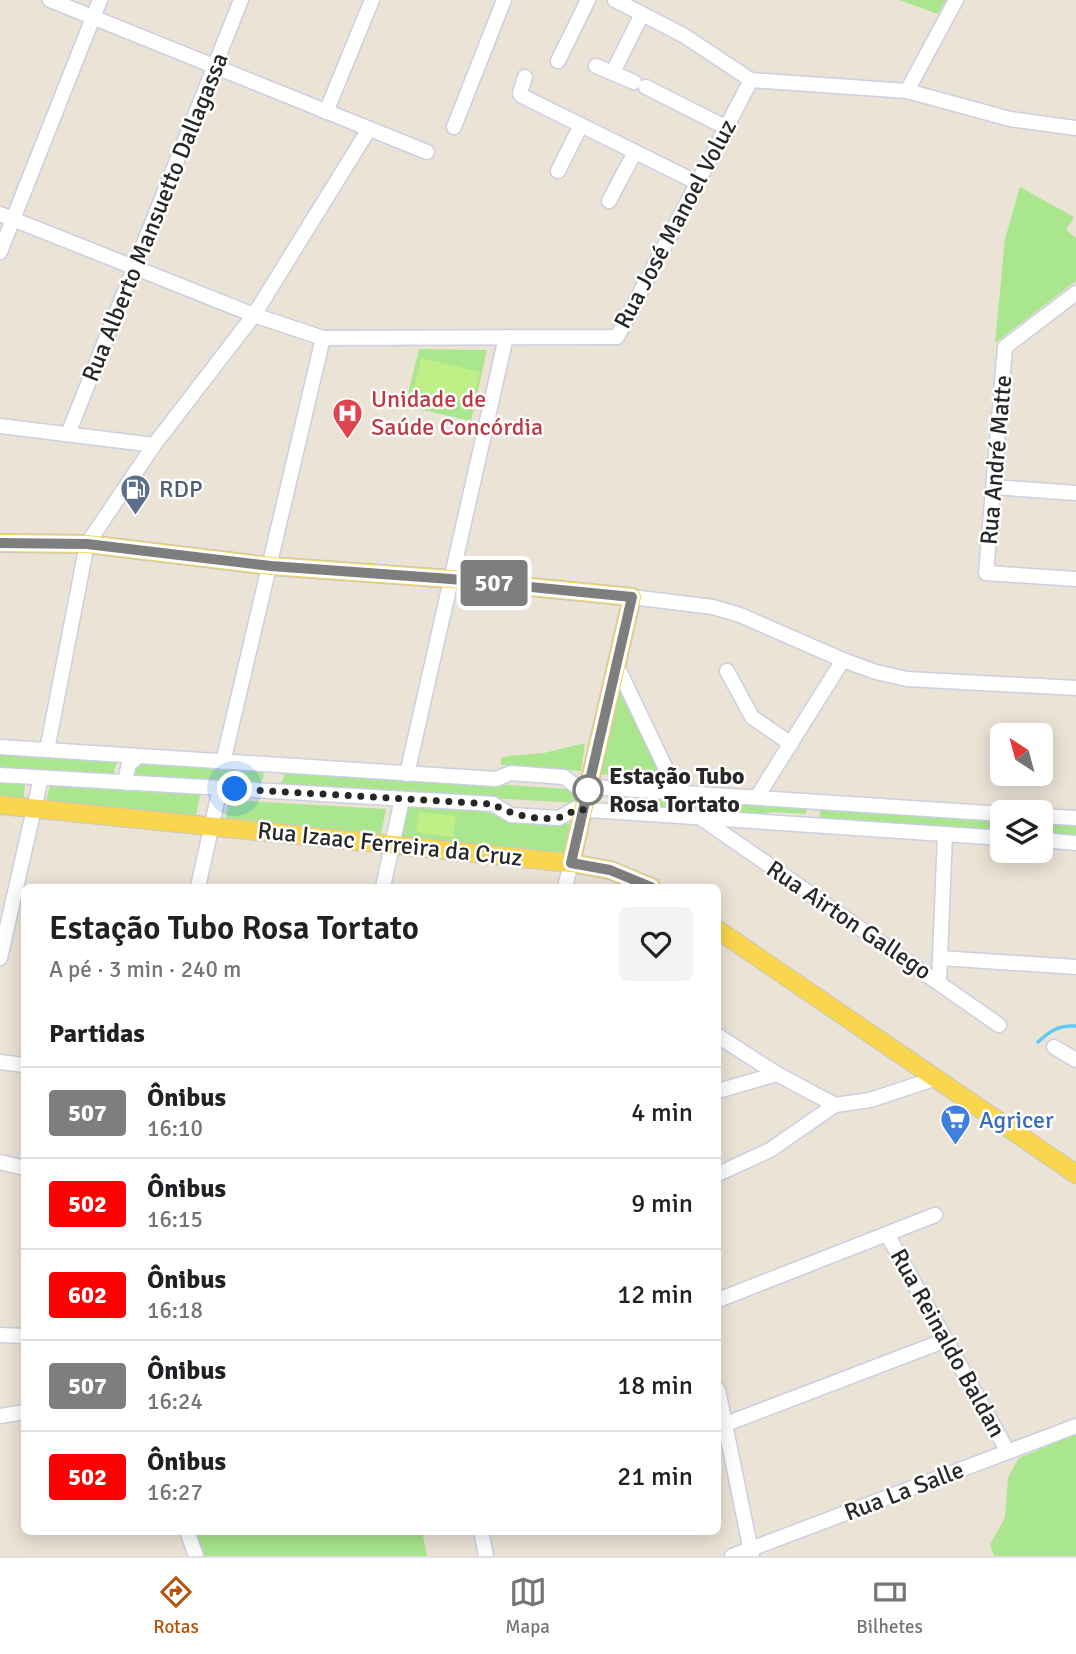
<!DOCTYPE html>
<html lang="pt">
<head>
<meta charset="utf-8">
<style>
  :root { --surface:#fff; --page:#f2f2f2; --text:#202124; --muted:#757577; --line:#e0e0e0; --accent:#b45309 }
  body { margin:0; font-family:Signika,sans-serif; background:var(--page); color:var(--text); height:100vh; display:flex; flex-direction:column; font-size:26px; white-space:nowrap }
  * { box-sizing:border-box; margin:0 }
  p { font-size:23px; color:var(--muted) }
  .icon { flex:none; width:38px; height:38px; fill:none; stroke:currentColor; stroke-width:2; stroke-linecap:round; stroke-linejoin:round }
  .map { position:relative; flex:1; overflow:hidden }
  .sheet { position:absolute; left:21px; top:884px; width:700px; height:651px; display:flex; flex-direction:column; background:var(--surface); border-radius:10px; box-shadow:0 4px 18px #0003 }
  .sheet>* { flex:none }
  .badge { padding:0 14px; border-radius:5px; font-size:24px; line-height:46px }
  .needle { width:46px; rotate:324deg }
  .tools { position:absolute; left:990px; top:723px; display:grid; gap:14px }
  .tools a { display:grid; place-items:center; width:63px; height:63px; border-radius:10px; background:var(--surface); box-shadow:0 4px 18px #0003; font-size:35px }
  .you { position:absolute; width:35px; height:35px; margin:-18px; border:5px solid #fff; border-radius:50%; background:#1a73e8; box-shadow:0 0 0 10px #1a73e833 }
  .map>.badge { position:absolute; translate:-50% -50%; box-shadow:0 0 0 4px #fff }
  h2 { padding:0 28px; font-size:26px; line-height:63px }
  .round { display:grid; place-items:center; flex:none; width:74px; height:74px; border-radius:10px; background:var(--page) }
  .summary { display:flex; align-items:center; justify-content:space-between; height:119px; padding:0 28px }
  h1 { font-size:33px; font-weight:600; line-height:52px }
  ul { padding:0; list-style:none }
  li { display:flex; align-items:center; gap:21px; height:91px; padding:0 28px; border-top:2px solid var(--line) }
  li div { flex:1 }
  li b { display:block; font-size:26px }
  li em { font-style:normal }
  li .badge { min-width:77px; font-weight:700; text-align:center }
  .menu { display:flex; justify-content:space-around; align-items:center; height:98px; border-top:2px solid var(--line); background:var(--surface); font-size:19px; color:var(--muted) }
  .menu a { display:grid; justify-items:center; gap:4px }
  .menu .current { color:var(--accent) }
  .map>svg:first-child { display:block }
</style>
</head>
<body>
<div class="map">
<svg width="1076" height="1556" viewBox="0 0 1076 1556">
  <rect width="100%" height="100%" fill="#ebe3d6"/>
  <g fill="#a9e68e">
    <path d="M899 0H946L938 14Z"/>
    <path d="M1020 187 1074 217 1066 230 1076 238V281L995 343 1005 239Z"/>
    <path d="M419 349 487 350 471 421 405 406Z"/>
    <path d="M617 679 662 780 599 774Z"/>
    <path d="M585 743 581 771 501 765V757L544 753Z"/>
    <path d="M0 752 119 761 114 769 116 778 0 771Z"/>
    <path d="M137 762 262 770 264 776 260 784 134 778 133 773Z"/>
    <path d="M280 770 597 791 595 804 277 786 283 780 284 775Z"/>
    <path d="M0 782 25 784 23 801 0 799Z"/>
    <path d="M50 786 200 795 196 816 46 801Z"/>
    <path d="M643 798 700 802 725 799 809 806 805 814 773 812 750 816 636 808 637 802Z"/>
    <path d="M229 800 386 809 381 834 226 818Z"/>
    <path d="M405 803 472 807 511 820 572 824 565 854 398 837Z"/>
    <path d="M821 807 1003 818V832L819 819Z"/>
    <path d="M1041 821 1076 823V837L1041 835Z"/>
    <path d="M1076 1434V1556H994L990 1544 1005 1518 1008 1477 1019 1458Z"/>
    <path d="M195 1531H422L427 1556H202Z"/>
  </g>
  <g fill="#c0ef88">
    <path d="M421 358 480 372 473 403 414 390Z"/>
    <path d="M419 812 456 816 453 837 416 832Z"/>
  </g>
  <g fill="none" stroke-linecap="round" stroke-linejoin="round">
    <path stroke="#60c9f6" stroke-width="3.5" d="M1038 1042C1050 1031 1058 1025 1076 1026"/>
    <defs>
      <g id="minor">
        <path d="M50 0 427 152"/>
        <path d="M615 0 683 35 751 80 907 91 1010 119 1076 128"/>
        <path d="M558 61 588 0"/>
        <path d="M596 66 634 82"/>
        <path d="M613 72 642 14"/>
        <path d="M525 77 520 93 522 96 698 183"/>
        <path d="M646 87 727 128"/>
        <path d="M907 91 956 0"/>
        <path d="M326 112 372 0"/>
        <path d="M454 127 504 0"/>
        <path d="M558 171 581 125"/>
        <path d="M609 201 635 152"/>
        <path d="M0 214 254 315 323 338 617 337 751 80"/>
        <path d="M0 252 100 0"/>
        <path d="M1076 293 1005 347 986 573 1076 579"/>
        <path d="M0 426 154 445"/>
        <path d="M68 434 241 0"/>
        <path d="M994 487 1076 493"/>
        <path d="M632 597 713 607 740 615 843 660 876 672 907 679 1076 688"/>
        <path d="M616 664 677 792"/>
        <path d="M727 671 752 717 791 744"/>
        <path d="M0 747 496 779 511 773 564 777 576 786 1003 814"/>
        <path d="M47 750 87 544 154 445 254 315 369 129"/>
        <path d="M223 762 323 338"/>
        <path d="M407 774 506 337"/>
        <path d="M0 775 493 804 511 815 559 818 575 809 1003 838"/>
        <path d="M128 783 126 776 129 764 139 756"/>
        <path d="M757 797 843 660"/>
        <path d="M1041 816 1076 818"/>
        <path d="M701 818 999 1025"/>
        <path d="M1041 840 1076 843"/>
        <path d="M198 887 220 788"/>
        <path d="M383 887 402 799"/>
        <path d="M565 887 571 863"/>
        <path d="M0 958 41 778"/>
        <path d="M940 958 1076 967"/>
        <path d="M939 982 945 834"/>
        <path d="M718 1036 777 1074 835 1105"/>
        <path d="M1054 1047 1076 1060"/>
        <path d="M0 1062 24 1065"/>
        <path d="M718 1091 777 1074"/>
        <path d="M0 1162 24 1168"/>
        <path d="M718 1174 770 1150 835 1105 870 1100 937 1078"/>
        <path d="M887 1234 1008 1452"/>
        <path d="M718 1300 935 1215"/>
        <path d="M0 1335 24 1336"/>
        <path d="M718 1390 752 1556"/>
        <path d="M0 1416 24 1412"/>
        <path d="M718 1427 946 1340"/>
        <path d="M187 1531 196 1556"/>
        <path d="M481 1531 486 1556"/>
        <path d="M732 1556 1076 1426"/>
      </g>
      <g id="major">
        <path d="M0 543 87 544 271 566 451 579 632 597 571 863"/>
        <path d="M0 805 571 863 610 870 651 887"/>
        <path d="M718 930 1076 1174"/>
      </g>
    </defs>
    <use href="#minor" stroke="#cccfe1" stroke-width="17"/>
    <use href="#major" stroke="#c7c7c7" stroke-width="20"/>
    <use href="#minor" stroke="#fff" stroke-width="14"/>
    <use href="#major" stroke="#f9d64d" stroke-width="18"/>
  </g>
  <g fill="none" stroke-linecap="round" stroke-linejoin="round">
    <defs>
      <path id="line" d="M0 543 87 544 271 566 451 579 632 597 571 863 610 870 651 887"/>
    </defs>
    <use href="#line" stroke="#fff" stroke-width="16"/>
    <use href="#line" stroke="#7e7e7e" stroke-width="10"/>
    <path stroke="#272727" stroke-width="7" stroke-dasharray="0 12.6" d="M235 789 493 804C511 815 535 820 557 818 567 816 572 809 583 810L588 786V790"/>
  </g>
  <defs>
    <symbol id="hospital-pin" viewBox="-11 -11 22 30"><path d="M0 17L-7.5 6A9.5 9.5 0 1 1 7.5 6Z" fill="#e0444e" stroke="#fff"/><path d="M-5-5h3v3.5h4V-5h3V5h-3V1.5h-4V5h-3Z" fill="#fff"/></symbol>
    <symbol id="fuel-pin" viewBox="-11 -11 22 30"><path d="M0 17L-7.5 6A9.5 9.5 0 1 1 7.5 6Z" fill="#5c6f8a" stroke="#fff"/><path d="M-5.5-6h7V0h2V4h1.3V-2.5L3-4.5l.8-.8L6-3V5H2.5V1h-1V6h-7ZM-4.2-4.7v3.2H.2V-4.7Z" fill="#fff"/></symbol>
    <symbol id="supermarket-pin" viewBox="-11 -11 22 30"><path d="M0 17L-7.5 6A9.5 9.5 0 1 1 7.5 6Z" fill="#3f7fe0" stroke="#fff"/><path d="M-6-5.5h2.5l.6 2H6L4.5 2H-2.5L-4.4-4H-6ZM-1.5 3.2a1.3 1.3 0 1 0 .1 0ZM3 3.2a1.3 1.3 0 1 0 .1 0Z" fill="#fff"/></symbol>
  </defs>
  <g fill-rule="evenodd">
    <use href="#hospital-pin" x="330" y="396" width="35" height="47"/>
    <use href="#fuel-pin" x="118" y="472" width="35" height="47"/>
    <use href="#supermarket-pin" x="938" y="1102" width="35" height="47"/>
  </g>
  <circle fill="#fff" stroke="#7e7e7e" stroke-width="3.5" cx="588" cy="790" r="14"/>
  <g text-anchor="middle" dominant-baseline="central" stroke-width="5" stroke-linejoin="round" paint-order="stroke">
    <g font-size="24" fill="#272727" stroke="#fff">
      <text transform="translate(155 217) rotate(-68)">Rua Alberto Mansuetto Dallagassa</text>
      <text transform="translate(675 224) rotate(-62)">Rua José Manoel Voluz</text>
      <text transform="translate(996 460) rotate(-85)">Rua André Matte</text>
      <text transform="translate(390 844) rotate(6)">Rua Izaac Ferreira da Cruz</text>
      <text transform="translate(849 920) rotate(34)">Rua Airton Gallego</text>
      <text transform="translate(948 1343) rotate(61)">Rua Reinaldo Baldan</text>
      <text transform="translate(904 1491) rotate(-21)">Rua La Salle</text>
    </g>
    <g font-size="24" fill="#be3a42" stroke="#fff" text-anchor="start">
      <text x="371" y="399">Unidade de<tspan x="371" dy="28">Saúde Concórdia</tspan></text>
    </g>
    <g font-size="24" fill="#4e5e75" stroke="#fff" text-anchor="start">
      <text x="159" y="489">RDP</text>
    </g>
    <g font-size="24" font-weight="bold" fill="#272727" stroke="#fff" text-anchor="start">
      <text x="609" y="776">Estação Tubo<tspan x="609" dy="28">Rosa Tortato</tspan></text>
    </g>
    <g font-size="24" fill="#366cbe" stroke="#fff" text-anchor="start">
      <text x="979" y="1120">Agricer</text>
    </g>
  </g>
</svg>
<div class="tools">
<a><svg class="needle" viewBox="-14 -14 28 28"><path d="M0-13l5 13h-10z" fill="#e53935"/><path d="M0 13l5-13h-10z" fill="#757577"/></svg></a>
<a><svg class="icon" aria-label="layers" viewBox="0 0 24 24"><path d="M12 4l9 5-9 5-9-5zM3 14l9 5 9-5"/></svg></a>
</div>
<div class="you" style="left:235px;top:789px"></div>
<b class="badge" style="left:494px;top:583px;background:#7e7e7e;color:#fff">507</b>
<section class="sheet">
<div class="summary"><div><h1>Estação Tubo Rosa Tortato</h1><p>A pé · 3 min · 240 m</p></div><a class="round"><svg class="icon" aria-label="heart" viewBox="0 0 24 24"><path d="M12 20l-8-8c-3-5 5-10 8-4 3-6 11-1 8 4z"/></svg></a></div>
<h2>Partidas</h2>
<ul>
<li><span class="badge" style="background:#7e7e7e;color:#fff">507</span><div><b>Ônibus</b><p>16:10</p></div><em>4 min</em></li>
<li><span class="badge" style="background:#f00;color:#fff">502</span><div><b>Ônibus</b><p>16:15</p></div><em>9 min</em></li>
<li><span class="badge" style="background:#f00;color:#fff">602</span><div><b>Ônibus</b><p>16:18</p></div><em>12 min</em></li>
<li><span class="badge" style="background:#7e7e7e;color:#fff">507</span><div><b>Ônibus</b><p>16:24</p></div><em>18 min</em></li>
<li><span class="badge" style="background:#f00;color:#fff">502</span><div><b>Ônibus</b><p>16:27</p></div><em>21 min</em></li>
</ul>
</section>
</div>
<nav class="menu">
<a class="current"><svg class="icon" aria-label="directions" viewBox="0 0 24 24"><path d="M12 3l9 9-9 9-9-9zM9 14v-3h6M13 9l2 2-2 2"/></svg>Rotas</a>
<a><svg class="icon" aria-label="map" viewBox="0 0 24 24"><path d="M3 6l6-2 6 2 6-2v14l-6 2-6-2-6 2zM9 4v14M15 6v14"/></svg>Mapa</a>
<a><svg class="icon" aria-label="tickets" viewBox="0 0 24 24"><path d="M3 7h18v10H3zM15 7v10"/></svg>Bilhetes</a>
</nav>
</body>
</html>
